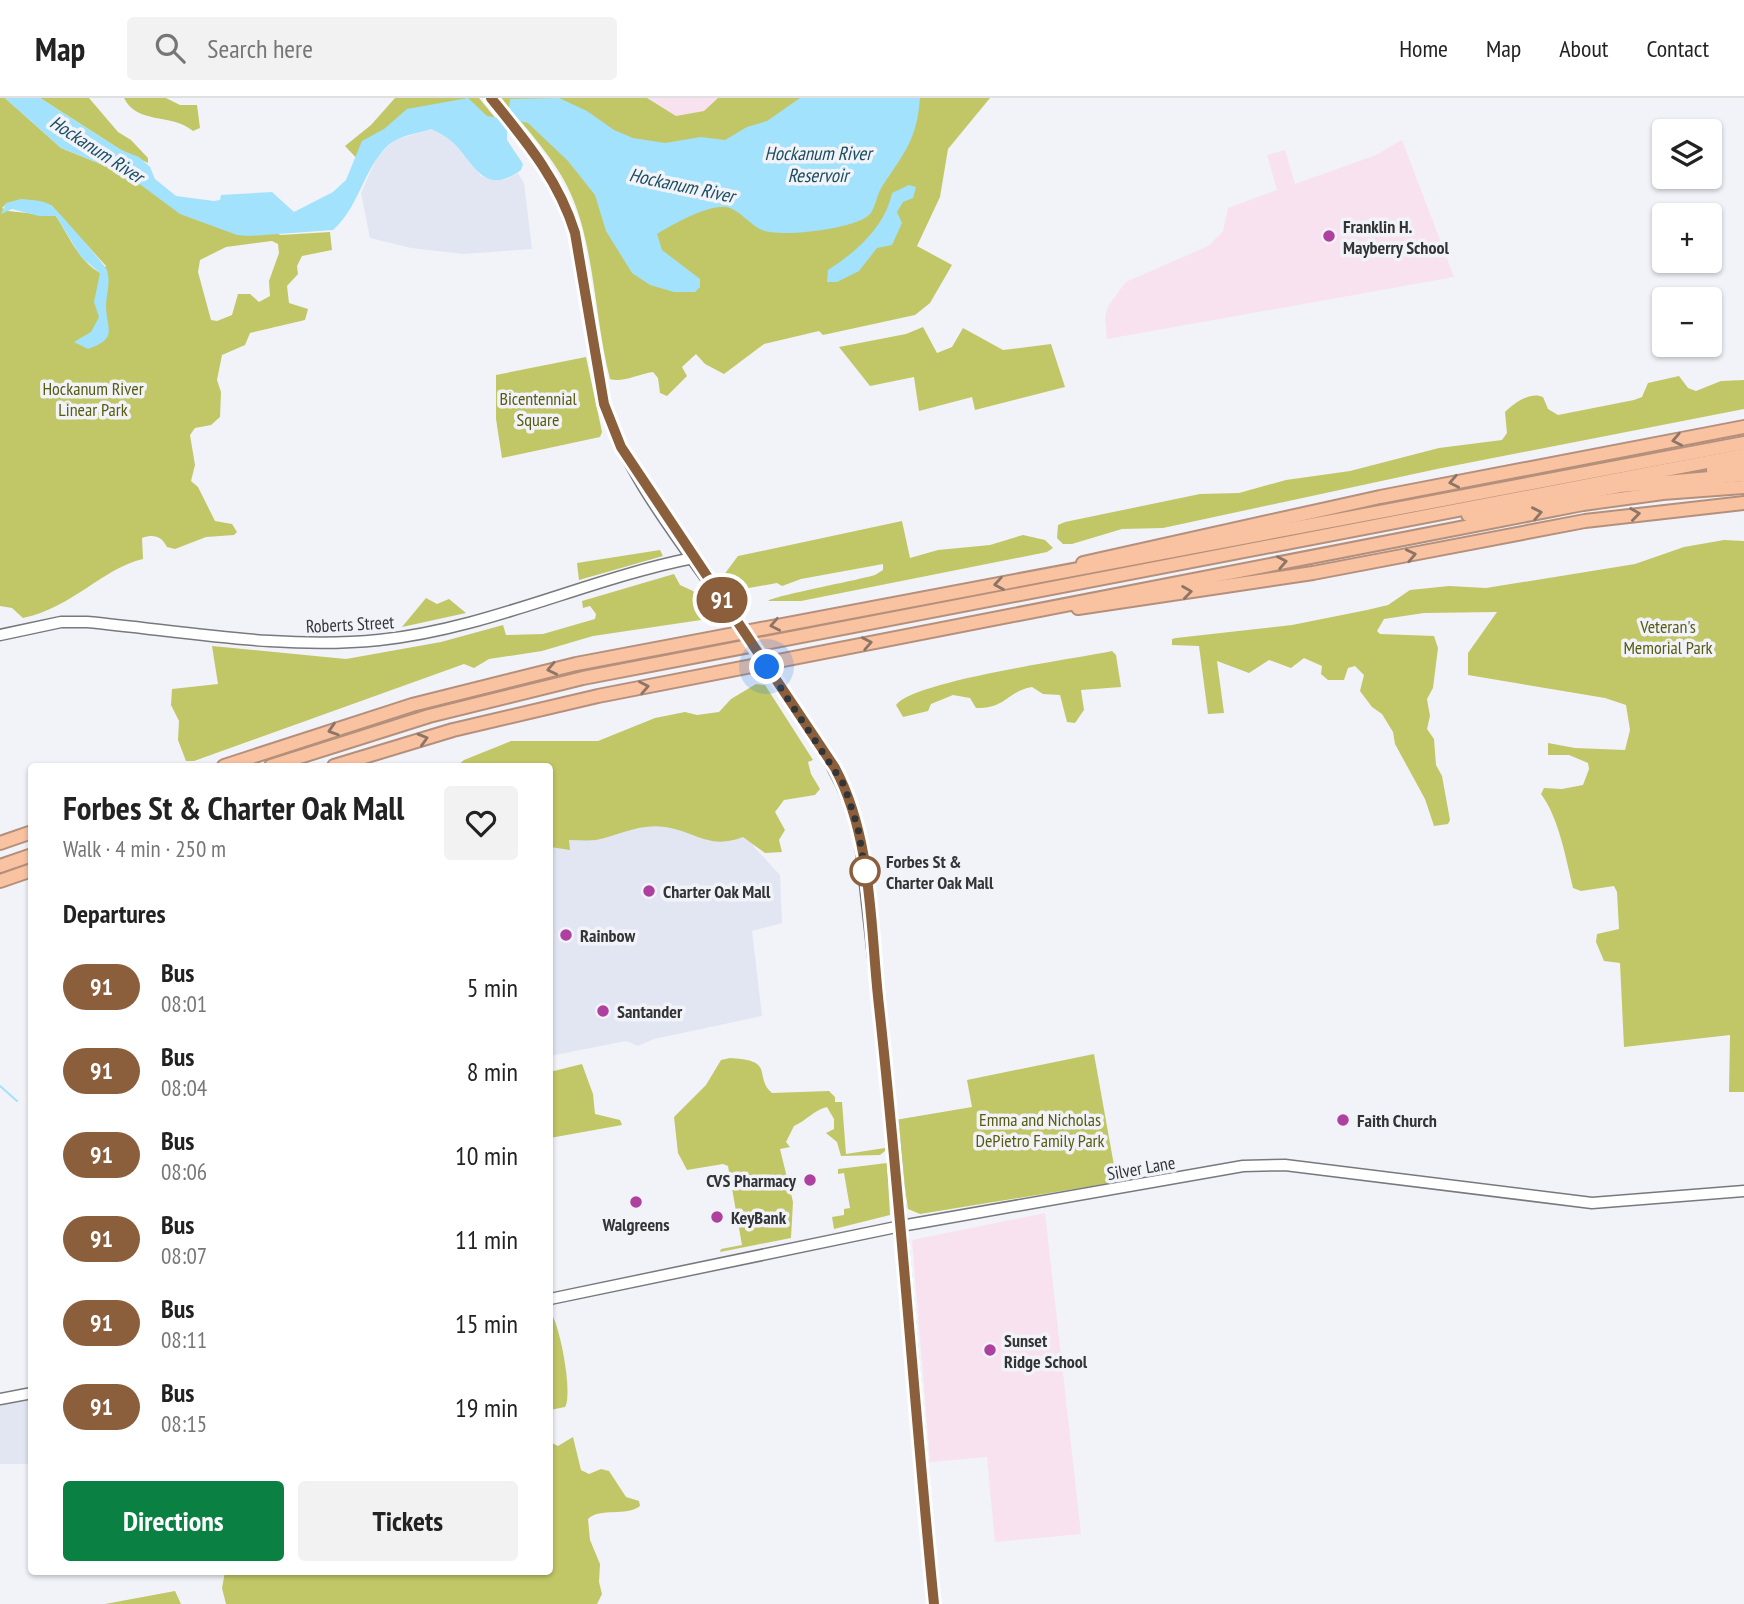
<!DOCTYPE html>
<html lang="en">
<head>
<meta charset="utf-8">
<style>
  :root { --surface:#fff; --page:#f2f2f2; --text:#222; --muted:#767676; --line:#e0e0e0; --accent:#0b8043 }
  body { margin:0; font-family:"PT Sans Narrow",sans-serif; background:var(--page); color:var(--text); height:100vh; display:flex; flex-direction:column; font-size:26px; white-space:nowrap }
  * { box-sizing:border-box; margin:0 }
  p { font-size:23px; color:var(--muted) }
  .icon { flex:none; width:38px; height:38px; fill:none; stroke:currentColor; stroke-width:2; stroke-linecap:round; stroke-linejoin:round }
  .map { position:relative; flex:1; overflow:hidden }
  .side { position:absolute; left:28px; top:665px; width:525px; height:812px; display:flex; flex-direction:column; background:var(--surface); border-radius:7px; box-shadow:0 2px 5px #0004 }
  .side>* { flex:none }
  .badge { padding:0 14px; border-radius:23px; font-size:24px; line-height:46px }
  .controls { position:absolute; left:1652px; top:21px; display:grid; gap:14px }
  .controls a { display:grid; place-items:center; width:70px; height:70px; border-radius:7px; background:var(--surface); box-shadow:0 2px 5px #0004; font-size:35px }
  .you { position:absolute; width:35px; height:35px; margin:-18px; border:5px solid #fff; border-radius:50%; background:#1a73e8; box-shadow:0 0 0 10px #1a73e833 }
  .map>.badge { position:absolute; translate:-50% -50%; box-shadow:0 0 0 4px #fff }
  h2 { padding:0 35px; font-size:26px; line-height:63px }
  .round { display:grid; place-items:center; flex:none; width:74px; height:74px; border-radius:7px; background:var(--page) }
  .summary { display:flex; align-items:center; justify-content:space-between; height:119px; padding:0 35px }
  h1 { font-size:33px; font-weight:700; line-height:52px }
  .button { display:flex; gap:14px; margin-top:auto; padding:14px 35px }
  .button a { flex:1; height:80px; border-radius:7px; background:var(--accent); color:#fff; font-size:28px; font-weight:700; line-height:80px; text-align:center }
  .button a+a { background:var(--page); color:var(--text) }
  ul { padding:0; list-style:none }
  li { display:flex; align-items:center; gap:21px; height:84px; padding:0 35px }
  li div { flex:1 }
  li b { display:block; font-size:26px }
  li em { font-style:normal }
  li .badge { min-width:77px; font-weight:700; text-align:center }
  header { display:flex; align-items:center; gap:42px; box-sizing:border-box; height:98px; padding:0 35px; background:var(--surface); border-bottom:2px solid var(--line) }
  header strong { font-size:33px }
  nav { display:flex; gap:38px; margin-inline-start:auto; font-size:24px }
  .search { width:490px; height:63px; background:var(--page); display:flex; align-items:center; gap:18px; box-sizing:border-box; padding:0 24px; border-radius:7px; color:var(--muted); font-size:26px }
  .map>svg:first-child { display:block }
</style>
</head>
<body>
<header>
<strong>Map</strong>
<div class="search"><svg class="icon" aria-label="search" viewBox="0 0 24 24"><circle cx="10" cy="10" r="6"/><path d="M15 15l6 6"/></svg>Search here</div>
<nav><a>Home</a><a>Map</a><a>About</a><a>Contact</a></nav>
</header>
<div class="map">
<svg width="1744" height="1506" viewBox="0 0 1744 1506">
  <rect width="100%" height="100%" fill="#f1f3f8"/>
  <g fill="#e1e6f2">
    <path d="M431 31 451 42 481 78 493 82 507 81 518 75 524 85 532 151 464 156 411 150 370 140 361 95 377 59 395 42Z"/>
    <path d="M738 710 754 749 780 777 782 825 752 833 762 918 654 941 638 948 626 943 550 958V749L570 751 564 714Z"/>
    <path d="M31 1302V1366H0V1308Z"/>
  </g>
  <g fill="#f8e2ef">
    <path d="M600 0H776L699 27Z"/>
    <path d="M1402 42 1454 179 1107 241 1105 219 1108 208 1126 184 1208 148 1223 133 1228 110 1277 92 1267 57 1285 52 1295 86 1376 57Z"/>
    <path d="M1045 1115 1081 1436 995 1444 987 1359 930 1364 912 1142Z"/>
  </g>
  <g fill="#c1c766" fill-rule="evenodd">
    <path d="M0 0H5L61 50 118 73 159 96 281 137 330 134 332 152 302 158 297 168 298 176 287 188 289 205 308 211 305 222 250 235 245 247 222 257 217 282 221 294 220 319 211 327 195 330 190 337 195 367 191 383 198 389 215 423 232 426 237 434 234 437 206 439 175 451 167 449C161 438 154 436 142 440L143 461C103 470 72 510 23 520L12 510 0 508ZM5 107H51L106 168 100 175C78 162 69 138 56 118L8 113 2 110ZM272 143 278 146 279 155 269 183 270 198 259 204 250 196H238L232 217 217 223 211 222 198 174 200 162 226 149Z"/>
    <path d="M40 0H89L118 34 131 42 148 60V65L121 52Z"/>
    <path d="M124 0H166L180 7H197L200 30 193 33C172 15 137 27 124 0Z"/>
    <path d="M395 0H479L501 27 420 20 363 67 345 48 371 27Z"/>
    <path d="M501 0H647L676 18 704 13 718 0H990L948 51 940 99 917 148 952 167 930 205 915 217 823 237 819 233 764 246 724 276 705 266 696 256 682 269 687 278 667 298 660 295 658 280 653 274C639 276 622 285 610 281 595 223 595 155 573 101 558 63 526 31 501 0Z"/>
    <path d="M923 229 937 255 952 249 963 230 1003 252 1051 246 1065 289 975 312 972 299 919 313 914 279 870 288 839 249 906 236Z"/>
    <path d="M586 259 602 334 600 339 502 360 496 321V277Z"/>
    <path d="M1679 278 1688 290 1696 293 1721 283 1744 282V311L1437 371 1163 430 1122 431 1072 446H1063L1057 440 1058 427 1065 424 1200 396 1239 395 1286 382 1350 373 1439 350 1502 342 1507 335 1505 314C1514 305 1531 293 1543 299L1548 311 1558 317 1634 302 1642 299 1648 285Z"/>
    <path d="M902 423 910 460 938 452 990 447 1023 437 1045 442 1053 450 1047 454 801 503H768C773 498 859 482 875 477L883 472V466L801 481 782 488 777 485 727 494 720 482 738 458Z"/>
    <path d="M1724 442 1744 443V994H1729L1730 937 1624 949 1620 865 1604 863 1596 844 1597 836 1619 831 1617 794 1614 788 1581 793 1573 790C1566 761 1559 720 1541 696L1544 690 1562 691 1583 687 1589 671 1588 665 1569 657H1548V645L1575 650 1625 652 1630 632 1626 607 1605 600 1468 577V555L1497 514 1424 515 1384 521 1377 533 1380 536 1434 538 1438 550 1433 590 1427 601 1430 618 1427 631 1434 641 1436 667 1442 678 1450 722 1448 726 1434 728 1425 701 1395 646 1393 634 1382 616 1372 609 1360 593 1364 577 1355 568 1348 570 1344 582H1328L1321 576 1322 568 1304 560 1291 570 1269 562 1249 575 1217 563 1224 615 1208 616 1199 548 1172 547V541L1176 540 1292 527 1367 512 1388 507 1410 492 1449 488 1486 490 1635 466 1684 449Z"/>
    <path d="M660 452 663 458 579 482 577 465Z"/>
    <path d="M674 476 680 487 693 493 702 502 701 522 593 538 542 553 489 561 474 570 464 566 194 663H186L178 642 179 623 171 607 172 591 218 586 212 548 346 561 441 544 503 527 506 537 543 536 595 521 596 516 590 508 583 510 582 503Z"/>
    <path d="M426 500 437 506 449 501 466 515 402 529Z"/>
    <path d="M1112 553 1116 557 1121 589 1081 592 1084 612 1075 625 1067 624 1060 597 1043 596 1032 589C1006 594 1007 610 976 610L970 600 953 597 931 606 928 613 903 619 896 607C913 583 1074 561 1112 553Z"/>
    <path d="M756 586 765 587 813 662 808 664 811 676 820 691 815 697 784 702 775 714 785 732 779 742 782 754 765 755 743 739C709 752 697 734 665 729 640 725 620 737 596 742 588 743 578 742 569 742L570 752 550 749V668H457L464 662 511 643H598L655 620 685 614 697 617 719 614 731 601Z"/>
    <path d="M1094 956 1117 1084 920 1116 908 1111 895 1022 972 1009 967 982Z"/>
    <path d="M730 960C777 962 753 979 772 995L829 993 835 999V1004H842L846 1056 885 1050V1053L880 1057 841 1058 837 1044 826 1035 834 1031V1021L827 1009C816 1011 804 1024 794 1028L786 1044 790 1049 780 1051 793 1104 791 1140 720 1154 721 1151 742 1147 728 1068 723 1066 687 1072 678 1055 674 1019 706 987 721 962Z"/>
    <path d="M582 966 593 996 595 1016 620 1022 622 1027 550 1040V974Z"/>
    <path d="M887 1065 890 1117 834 1131 832 1119 844 1117V1111L850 1110 844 1075 838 1076V1071Z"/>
    <path d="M550 1214C560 1225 573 1297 565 1309L550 1312Z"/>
    <path d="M573 1339 581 1372 589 1376 601 1371 609 1373 626 1399 639 1403 640 1408C626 1419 600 1409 588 1421L590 1442 600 1466 599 1484 602 1496 597 1506H226L222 1490 225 1474H550V1344L558 1348Z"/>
    <path d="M175 1493 181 1506H79H105Z"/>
  </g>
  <g fill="#a2e2fd">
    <path d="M5 0H40L121 52 139 59 150 69 155 81 176 98 214 103 220 102 221 97 272 94 294 114 333 94 346 82 362 43 384 31 407 11 468 0 487 18 498 20 509 10 510 1 559 0 587 13 614 32 633 40 665 45 701 39 725 42 747 29 767 23 800 0H920C917 41 905 54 883 87 877 95 876 109 870 116 857 131 780 140 762 132 750 127 739 111 726 109 707 107 672 127 657 136L662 152 700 181V189L695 194H674L650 187 632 175 606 133 595 97 568 63 528 25 519 23 507 33V42L523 66 521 72C482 101 473 61 450 42 445 38 437 34 431 31 419 35 404 37 394 43 365 62 361 108 333 132L249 138 237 137 180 116 126 76 61 50Z"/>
    <path d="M909 87 916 89 913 100 903 104 897 114 902 125 892 147 877 150 859 173 837 184H827L828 172C856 154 885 129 892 95Z"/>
    <path d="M21 101C31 102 44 102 52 108 57 112 106 168 107 172 111 186 106 196 106 209 107 233 118 240 88 251L74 244 91 234 99 219 94 204 100 175 81 159 56 118H39L12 111 1 116 6 105Z"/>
  </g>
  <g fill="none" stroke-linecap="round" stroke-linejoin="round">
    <path stroke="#a2e2fd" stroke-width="2" d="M0 988 17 1003"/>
    <defs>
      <g id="secondary">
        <path d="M491 0C525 43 559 82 575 135L604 306C629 382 684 447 729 513"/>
        <path d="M0 537 61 524H87C183 533 283 552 379 542 487 531 587 481 693 460"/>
        <path d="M779 588C813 637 848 682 860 742L895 1052 934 1506"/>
        <path d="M550 1201 901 1128 1243 1068 1285 1067 1592 1105 1744 1093"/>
        <path d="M0 1301 32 1295"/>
      </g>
      <g id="motorway">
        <path d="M1713 372 1744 367"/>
        <path d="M1468 417 1620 388 1744 377"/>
        <path d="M1083 465 1380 399 1744 329"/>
        <path d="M1078 510 1313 475 1585 423 1744 405"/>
        <path d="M224 668 412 607 576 566 1744 345"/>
        <path d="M271 668 429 618 583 580 1744 357"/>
        <path d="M334 668 453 632 598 598 1583 406 1663 395 1744 389"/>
        <path d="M0 745 32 734"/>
        <path d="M0 768 32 757"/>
        <path d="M0 783 32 772"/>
      </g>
    </defs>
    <use href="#secondary" stroke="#77797d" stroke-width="13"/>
    <use href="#motorway" stroke="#b4907c" stroke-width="16"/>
    <use href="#secondary" stroke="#fff" stroke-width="10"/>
    <use href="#motorway" stroke="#f9c2a1" stroke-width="12"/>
    <defs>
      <path id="secondary-bridge" d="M729 513 779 588"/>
    </defs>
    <use href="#secondary-bridge" stroke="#77797d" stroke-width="13" stroke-linecap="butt"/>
    <use href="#secondary-bridge" stroke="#fff" stroke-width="10"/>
  </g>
  <defs><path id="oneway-chevron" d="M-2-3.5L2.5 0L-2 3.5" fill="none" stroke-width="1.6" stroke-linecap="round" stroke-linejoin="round" transform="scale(1.75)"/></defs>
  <g stroke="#8c7466">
    <use href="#oneway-chevron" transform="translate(1677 342) rotate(169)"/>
    <use href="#oneway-chevron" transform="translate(1454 384) rotate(169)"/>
    <use href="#oneway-chevron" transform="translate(1537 415) rotate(-11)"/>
    <use href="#oneway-chevron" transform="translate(1635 416) rotate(-8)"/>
    <use href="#oneway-chevron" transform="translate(1411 457) rotate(-12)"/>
    <use href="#oneway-chevron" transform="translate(1282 464) rotate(-11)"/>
    <use href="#oneway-chevron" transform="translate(999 486) rotate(170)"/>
    <use href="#oneway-chevron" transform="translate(1187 494) rotate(-8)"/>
    <use href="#oneway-chevron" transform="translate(775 527) rotate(169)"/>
    <use href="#oneway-chevron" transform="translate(867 545) rotate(-11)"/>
    <use href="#oneway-chevron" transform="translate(552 571) rotate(168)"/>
    <use href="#oneway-chevron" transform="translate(644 589) rotate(-11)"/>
    <use href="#oneway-chevron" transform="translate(333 632) rotate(162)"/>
    <use href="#oneway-chevron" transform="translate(423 641) rotate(-16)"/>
  </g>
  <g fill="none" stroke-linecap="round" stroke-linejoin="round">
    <defs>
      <path id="line" d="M491 0C525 42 559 82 575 135L604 306 621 349 835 670C873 741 870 830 879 908 901 1107 914 1307 934 1506"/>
    </defs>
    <use href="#line" stroke="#fff" stroke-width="16"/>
    <use href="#line" stroke="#8b5e3c" stroke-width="10"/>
    <path stroke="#333436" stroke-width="7" stroke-dasharray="0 12.6" d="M767 569 844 687 858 730 865 773"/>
  </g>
  <g fill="#ae409f" stroke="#f1f3f8" stroke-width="2.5">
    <circle cx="1329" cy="138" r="7"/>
    <circle cx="649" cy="793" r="7"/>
    <circle cx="566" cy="837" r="7"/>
    <circle cx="603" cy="913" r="7"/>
    <circle cx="1343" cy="1022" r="7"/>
    <circle cx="810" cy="1082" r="7"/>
    <circle cx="636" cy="1104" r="7"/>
    <circle cx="717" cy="1119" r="7"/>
    <circle cx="990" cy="1252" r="7"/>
  </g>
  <circle fill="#fff" stroke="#8b5e3c" stroke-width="3.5" cx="865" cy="773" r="14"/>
  <g text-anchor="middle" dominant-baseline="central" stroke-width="7" stroke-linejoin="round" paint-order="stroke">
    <g font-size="18" font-weight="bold" fill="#333436" stroke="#f1f3f8" text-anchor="start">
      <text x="1343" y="128">Franklin H.<tspan x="1343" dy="21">Mayberry School</tspan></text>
      <text x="663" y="793">Charter Oak Mall</text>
      <text x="580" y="837">Rainbow</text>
      <text x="617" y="913">Santander</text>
      <text x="1357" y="1022">Faith Church</text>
      <text x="796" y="1082" text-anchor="end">CVS Pharmacy</text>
      <text x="731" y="1119">KeyBank</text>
      <text x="636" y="1126" text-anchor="middle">Walgreens</text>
      <text x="1004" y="1242">Sunset<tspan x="1004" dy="21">Ridge School</tspan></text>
    </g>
    <g font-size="18" fill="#585b11" stroke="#f1f3f8">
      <text x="93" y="290">Hockanum River<tspan x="93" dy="21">Linear Park</tspan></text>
      <text x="538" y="300">Bicentennial<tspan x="538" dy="21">Square</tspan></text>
      <text x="1668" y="528">Veteran's<tspan x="1668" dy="21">Memorial Park</tspan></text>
      <text x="1040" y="1021">Emma and Nicholas<tspan x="1040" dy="21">DePietro Family Park</tspan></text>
    </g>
    <g font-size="18" fill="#333436" stroke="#f1f3f8">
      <text transform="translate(350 526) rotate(-3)">Roberts Street</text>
      <text transform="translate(1141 1070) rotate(-10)">Silver Lane</text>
    </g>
    <g font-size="18" font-weight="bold" fill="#333436" stroke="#f1f3f8" text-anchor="start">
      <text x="886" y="763">Forbes St &amp;<tspan x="886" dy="21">Charter Oak Mall</tspan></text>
    </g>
    <g font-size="19" font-style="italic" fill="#1b4d60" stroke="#f1f3f8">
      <text transform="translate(97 51) rotate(33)">Hockanum River</text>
      <text x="818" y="55">Hockanum River<tspan x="818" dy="22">Reservoir</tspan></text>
      <text transform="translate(682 87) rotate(12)">Hockanum River</text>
    </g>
  </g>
</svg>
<div class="controls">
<a><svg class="icon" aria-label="layers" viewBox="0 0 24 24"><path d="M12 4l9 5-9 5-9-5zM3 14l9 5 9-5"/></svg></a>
<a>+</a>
<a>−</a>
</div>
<div class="you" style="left:767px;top:569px"></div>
<b class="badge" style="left:722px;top:502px;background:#8b5e3c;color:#fff">91</b>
<section class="side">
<div class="summary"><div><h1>Forbes St &amp; Charter Oak Mall</h1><p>Walk · 4 min · 250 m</p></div><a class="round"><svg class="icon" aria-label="heart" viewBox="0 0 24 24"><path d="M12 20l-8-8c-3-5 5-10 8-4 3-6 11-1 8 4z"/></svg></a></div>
<h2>Departures</h2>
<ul>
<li><span class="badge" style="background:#8b5e3c;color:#fff">91</span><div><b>Bus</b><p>08:01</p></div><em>5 min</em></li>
<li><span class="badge" style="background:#8b5e3c;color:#fff">91</span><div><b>Bus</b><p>08:04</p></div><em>8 min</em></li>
<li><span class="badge" style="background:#8b5e3c;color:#fff">91</span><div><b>Bus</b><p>08:06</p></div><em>10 min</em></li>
<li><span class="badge" style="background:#8b5e3c;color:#fff">91</span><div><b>Bus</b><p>08:07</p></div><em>11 min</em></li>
<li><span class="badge" style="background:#8b5e3c;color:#fff">91</span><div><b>Bus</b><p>08:11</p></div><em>15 min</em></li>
<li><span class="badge" style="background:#8b5e3c;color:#fff">91</span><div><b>Bus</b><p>08:15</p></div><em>19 min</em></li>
</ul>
<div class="button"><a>Directions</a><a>Tickets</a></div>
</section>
</div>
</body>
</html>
